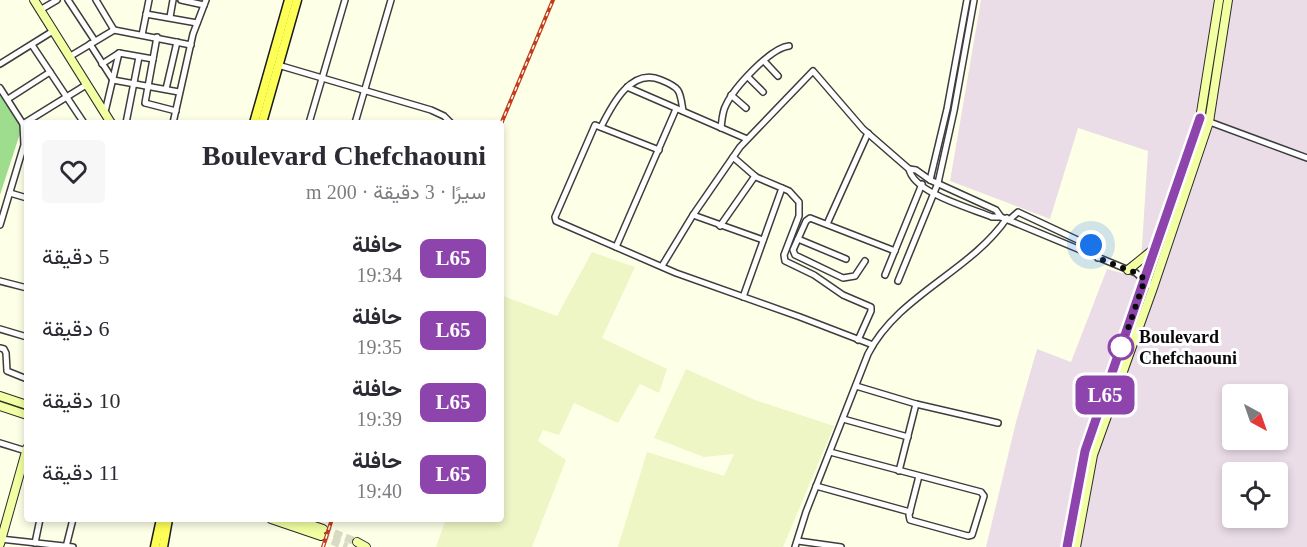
<!DOCTYPE html>
<html lang="ar">
<head>
<meta charset="utf-8">
<style>
  :root { --surface:#fff; --page:#f7f7f7; --text:#2b2b33; --muted:#7c7c81 }
  body { margin:0; font-family:"Times New Roman",Vazirmatn,serif; background:var(--page); color:var(--text); direction:rtl; height:100vh; display:flex; flex-direction:column; font-size:22px; white-space:nowrap }
  * { box-sizing:border-box; margin:0 }
  p { font-size:20px; color:var(--muted) }
  .icon { flex:none; width:33px; height:33px; fill:none; stroke:currentColor; stroke-width:2; stroke-linecap:round; stroke-linejoin:round }
  .map { position:relative; flex:1; overflow:hidden; direction:ltr }
  .drawer { position:absolute; left:24px; top:120px; width:480px; height:402px; display:flex; flex-direction:column; background:var(--surface); border-radius:6px; box-shadow:0 3px 9px #0003; direction:rtl }
  .drawer>* { flex:none }
  .badge { padding:0 12px; border-radius:9px; font-size:21px; line-height:39px }
  .needle { width:39px; rotate:140deg }
  .controls { position:absolute; left:1222px; top:384px; display:grid; gap:12px }
  .controls a { display:grid; place-items:center; width:66px; height:66px; border-radius:6px; background:var(--surface); box-shadow:0 3px 9px #0003; font-size:30px }
  .you { position:absolute; width:30px; height:30px; margin:-15px; border:4px solid #fff; border-radius:50%; background:#1a73e8; box-shadow:0 0 0 9px #1a73e833 }
  .map>.badge { position:absolute; translate:-50% -50%; box-shadow:0 0 0 3px #fff }
  .round { display:grid; place-items:center; flex:none; width:63px; height:63px; border-radius:6px; background:var(--page) }
  .head { display:flex; align-items:center; justify-content:space-between; height:102px; padding:0 18px }
  h1 { font-size:28px; font-weight:800; line-height:45px }
  ul { padding:0; list-style:none }
  li { display:flex; align-items:center; gap:18px; height:72px; padding:0 18px }
  li div { flex:1 }
  li b { display:block; font-size:22px }
  li em { font-style:normal }
  li .badge { min-width:66px; font-weight:700; text-align:center }
  .map>svg:first-child { display:block }
</style>
</head>
<body>
<div class="map">
<svg width="1307" height="547" viewBox="0 0 1307 547">
  <rect width="100%" height="100%" fill="#feffe7"/>
  <path fill="#eadde8" fill-rule="evenodd" d="M981 0H1307V547H986L1016 422 1037 349 1071 362 1107 269 1140 278 1148 151 1078 128 1050 219 950 181ZM1233 394H1278V440H1233ZM1233 472H1278V518H1233Z"/>
  <g fill="#eef6c6">
    <path d="M592 252 635 267 602 338 667 369 659 393 640 384 618 423 574 403 559 435 543 430 538 441 566 460 532 547H436L446 519H501V295L557 316Z"/>
    <path d="M686 369 755 400 834 426 783 547H618L647 452 724 476 734 454 704 457 654 438Z"/>
  </g>
  <path fill="#9ddd8d" d="M0 93 23 124 0 195Z"/>
  <g fill="none" stroke-linecap="round" stroke-linejoin="round">
    <g stroke="#d9dac6" stroke-width="8" stroke-dasharray="8 4" stroke-linecap="butt">
      <path d="M323 529 357 542"/>
      <path d="M321 536 347 547"/>
    </g>
    <defs>
      <g id="street">
        <path d="M68 0 95 41"/>
        <path d="M96 0 114 30"/>
        <path d="M181 0 204 5"/>
        <path d="M40 10 57 0"/>
        <path d="M146 14 197 23"/>
        <path d="M170 17 173 0"/>
        <path d="M142 35 149 0"/>
        <path d="M157 37 145 103 176 111"/>
        <path d="M90 44 113 80 179 92"/>
        <path d="M32 45 84 123"/>
        <path d="M69 57 114 30 191 45"/>
        <path d="M764 61 778 76"/>
        <path d="M0 64 53 31"/>
        <path d="M102 64 119 53 153 59"/>
        <path d="M278 65 431 110 444 116 451 123"/>
        <path d="M748 77 763 92"/>
        <path d="M627 87 747 139"/>
        <path d="M0 88 23 124 86 85"/>
        <path d="M166 89 177 42"/>
        <path d="M731 95 746 108"/>
        <path d="M8 99 50 72"/>
        <path d="M105 112 119 53"/>
        <path d="M1207 121 1307 158"/>
        <path d="M126 123 139 57"/>
        <path d="M173 123 193 34 206 0"/>
        <path d="M309 123 345 0"/>
        <path d="M355 123 391 0"/>
        <path d="M601 127C612 105 631 67 661 80 681 88 680 91 683 111"/>
        <path d="M721 128C722 121 722 112 726 105 734 88 770 48 789 46"/>
        <path d="M659 150 595 125 555 217 556 221 676 273 800 317 873 345"/>
        <path d="M733 157 756 177 789 191 799 202V216L784 255 785 261 814 275 843 295 871 307V311L858 340"/>
        <path d="M909 169C914 193 970 208 992 217H1001"/>
        <path d="M930 180 947 109 967 0"/>
        <path d="M10 193 27 198"/>
        <path d="M693 215 763 240"/>
        <path d="M1009 220 1018 212 1097 249 1098 258"/>
        <path d="M827 224 868 133"/>
        <path d="M0 225 24 145 23 124"/>
        <path d="M720 226 755 176"/>
        <path d="M798 239 846 259"/>
        <path d="M616 247 676 109"/>
        <path d="M865 261 855 276 843 278 795 255 793 250 806 221 810 218 895 251"/>
        <path d="M662 266 693 215 740 147 813 71 863 129 909 169 916 170 930 180 996 210 1001 217 1136 273 1153 288"/>
        <path d="M885 275 922 184"/>
        <path d="M0 281 27 288"/>
        <path d="M898 281 938 183 954 111 974 0"/>
        <path d="M743 297 782 188"/>
        <path d="M0 329 27 337"/>
        <path d="M0 348 4 349 6 353 7 371 27 379"/>
        <path d="M856 386 916 404 998 423"/>
        <path d="M843 419 908 437"/>
        <path d="M0 443 26 451"/>
        <path d="M830 452 981 492 984 496 972 535 968 536 910 520 909 515 919 476"/>
        <path d="M899 471 916 404"/>
        <path d="M816 486 910 512"/>
        <path d="M0 539 73 547"/>
        <path d="M798 541 841 547"/>
        <path d="M35 543 40 519"/>
        <path d="M66 547 73 519"/>
        <path d="M795 547 806 512 868 354C898 295 970 272 1007 218"/>
      </g>
      <g id="secondary">
        <path d="M34 0 111 123"/>
        <path d="M1128 270 1154 249"/>
        <path d="M0 396 27 405"/>
        <path d="M0 406 27 415"/>
        <path d="M271 519 321 536"/>
        <path d="M294 519 323 529"/>
        <path d="M357 542 366 547"/>
        <path d="M0 544 27 448"/>
        <path d="M1067 547 1085 451 1200 119 1219 0"/>
        <path d="M1076 547 1093 455 1153 288 1209 122 1228 0"/>
      </g>
      <g id="primary">
        <path d="M254 123 289 0"/>
        <path d="M262 123 297 0"/>
        <path d="M155 547 161 519"/>
        <path d="M163 547 168 519"/>
      </g>
    </defs>
    <use href="#street" stroke="#3d3d3d" stroke-width="8"/>
    <use href="#secondary" stroke="#2c2c2c" stroke-width="10"/>
    <use href="#primary" stroke="#1b1b1b" stroke-width="11"/>
    <use href="#street" stroke="#fff" stroke-width="5"/>
    <use href="#secondary" stroke="#f2ffa2" stroke-width="8"/>
    <use href="#primary" stroke="#fdff57" stroke-width="8"/>
    <defs>
      <g id="rail">
        <path d="M501 124 553 0"/>
        <path d="M323 547 332 519"/>
      </g>
    </defs>
    <use href="#rail" stroke="#c23d1a" stroke-width="4"/>
    <use href="#rail" stroke="#fff" stroke-width="1.5" stroke-dasharray="4.5" stroke-linecap="butt"/>
  </g>
  <g fill="none" stroke-linecap="round" stroke-linejoin="round">
    <defs>
      <path id="line" d="M1067 547 1085 451 1200 118"/>
    </defs>
    <use href="#line" stroke="#fff" stroke-width="14"/>
    <use href="#line" stroke="#8e44ad" stroke-width="9"/>
    <path stroke="#0a0a0a" stroke-width="6" stroke-dasharray="0 10.8" d="M1091 245 1097 249 1098 258 1136 273 1145 279 1121 349V347"/>
  </g>
  <circle fill="#fff" stroke="#8e44ad" stroke-width="3" cx="1121" cy="347" r="12"/>
  <g text-anchor="middle" dominant-baseline="central" stroke-width="6" stroke-linejoin="round" paint-order="stroke">
    <g font-size="18" font-weight="bold" fill="#0a0a0a" stroke="#fff" text-anchor="start">
      <text x="1139" y="337">Boulevard<tspan x="1139" dy="21">Chefchaouni</tspan></text>
    </g>
  </g>
</svg>
<div class="controls">
<a><svg class="needle" viewBox="-14 -14 28 28"><path d="M0-13l5 13h-10z" fill="#e53935"/><path d="M0 13l5-13h-10z" fill="#7c7c81"/></svg></a>
<a><svg class="icon" aria-label="locate" viewBox="0 0 24 24"><circle cx="12" cy="12" r="6"/><path d="M12 2v4M12 18v4M2 12h4M18 12h4"/></svg></a>
</div>
<div class="you" style="left:1091px;top:245px"></div>
<b class="badge" style="left:1105px;top:395px;background:#8e44ad;color:#fff">L65</b>
<section class="drawer">
<div class="head"><div><h1>Boulevard Chefchaouni</h1><p>سيرًا · 3 دقيقة · 200 m</p></div><a class="round"><svg class="icon" aria-label="heart" viewBox="0 0 24 24"><path d="M12 20l-8-8c-3-5 5-10 8-4 3-6 11-1 8 4z"/></svg></a></div>
<ul>
<li><span class="badge" style="background:#8e44ad;color:#fff">L65</span><div><b>حافلة</b><p>19:34</p></div><em>5 دقيقة</em></li>
<li><span class="badge" style="background:#8e44ad;color:#fff">L65</span><div><b>حافلة</b><p>19:35</p></div><em>6 دقيقة</em></li>
<li><span class="badge" style="background:#8e44ad;color:#fff">L65</span><div><b>حافلة</b><p>19:39</p></div><em>10 دقيقة</em></li>
<li><span class="badge" style="background:#8e44ad;color:#fff">L65</span><div><b>حافلة</b><p>19:40</p></div><em>11 دقيقة</em></li>
</ul>
</section>
</div>
</body>
</html>
